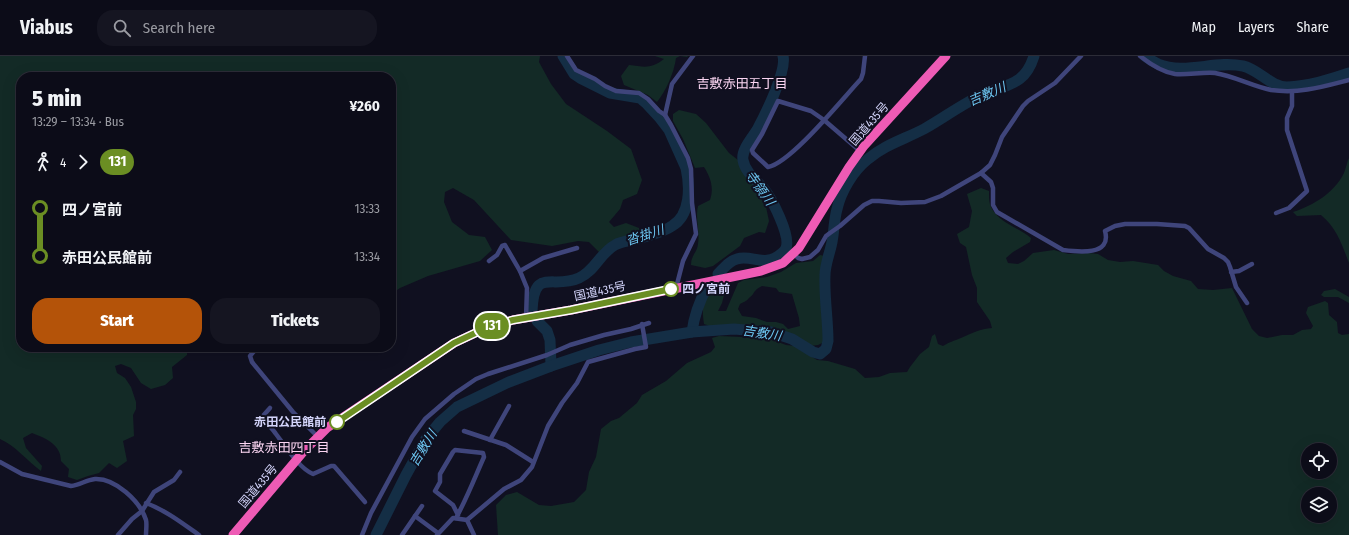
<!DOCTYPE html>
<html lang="en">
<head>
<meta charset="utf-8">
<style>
  :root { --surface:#0c0c18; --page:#151521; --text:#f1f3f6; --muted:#9a9ba2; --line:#2c2c37; --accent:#b45309 }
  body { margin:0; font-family:"Fira Sans Condensed","Noto Sans JP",sans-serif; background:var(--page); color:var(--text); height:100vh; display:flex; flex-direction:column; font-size:15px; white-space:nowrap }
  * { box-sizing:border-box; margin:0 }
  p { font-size:13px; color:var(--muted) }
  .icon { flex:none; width:22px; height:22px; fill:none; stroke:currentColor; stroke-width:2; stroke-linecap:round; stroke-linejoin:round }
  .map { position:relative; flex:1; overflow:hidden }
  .panel { position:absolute; left:16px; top:16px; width:380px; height:280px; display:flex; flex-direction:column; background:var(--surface); border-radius:16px; box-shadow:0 4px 16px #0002,0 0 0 1px var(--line) }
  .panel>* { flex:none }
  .badge { padding:0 8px; border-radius:13px; font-size:14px; line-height:26px }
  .fabs { position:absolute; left:1301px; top:387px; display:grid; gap:8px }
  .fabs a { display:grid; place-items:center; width:36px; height:36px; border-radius:50%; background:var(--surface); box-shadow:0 4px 16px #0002,0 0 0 1px var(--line); font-size:20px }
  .map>.badge { position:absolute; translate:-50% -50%; box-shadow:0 0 0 2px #fff }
  .legs { display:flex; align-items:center; gap:6px; height:44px; padding:0 16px; font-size:13px }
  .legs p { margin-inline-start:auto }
  .overview { display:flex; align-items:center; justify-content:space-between; height:68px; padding:0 16px }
  h1 { font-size:22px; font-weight:800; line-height:30px }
  .primary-button { display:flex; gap:8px; margin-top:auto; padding:8px 16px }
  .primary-button a { flex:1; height:46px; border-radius:16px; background:var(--accent); color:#fff; font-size:16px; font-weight:800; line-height:46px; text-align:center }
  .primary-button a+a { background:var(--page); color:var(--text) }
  ul { padding:0 16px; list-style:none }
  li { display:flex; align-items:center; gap:14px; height:48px; font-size:15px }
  li i { display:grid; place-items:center; width:6px; height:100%; margin:0 5px; background:currentColor }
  li i::after { content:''; width:10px; height:10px; margin:-5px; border:3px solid; border-radius:50%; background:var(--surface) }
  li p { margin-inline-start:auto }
  li:first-child i { background:linear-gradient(#0000 50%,currentColor 0) }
  li:last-child i { background:linear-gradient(currentColor 50%,#0000 0) }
  header { display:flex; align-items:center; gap:24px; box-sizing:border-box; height:56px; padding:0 20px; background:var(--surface); border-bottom:1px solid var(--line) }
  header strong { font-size:19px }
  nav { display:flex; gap:22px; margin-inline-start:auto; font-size:14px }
  .search { width:280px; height:36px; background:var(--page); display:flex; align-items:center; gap:10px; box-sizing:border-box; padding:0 14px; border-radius:16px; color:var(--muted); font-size:15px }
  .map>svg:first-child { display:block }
</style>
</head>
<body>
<header>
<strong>Viabus</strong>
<div class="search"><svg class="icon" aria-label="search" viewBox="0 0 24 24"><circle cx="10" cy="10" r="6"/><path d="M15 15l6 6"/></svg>Search here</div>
<nav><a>Map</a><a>Layers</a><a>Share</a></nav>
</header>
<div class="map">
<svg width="1349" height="479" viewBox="0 0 1349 479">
  <rect width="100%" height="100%" fill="#101020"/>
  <g fill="#132a26" fill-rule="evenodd">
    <path d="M0 0H540L539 6 551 28 566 48 607 75 631 93 642 124 637 138 623 144 620 153 609 166 614 171 626 167 639 172 640 178 611 187 600 197 589 186 578 185 552 190 511 184 474 144 453 132 445 136 444 146 452 166 469 179 485 181 492 194 480 205 428 220 400 232 391 238V21H21V291H187V299L172 311 173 322 165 329 151 333 141 327 131 312 121 308 115 310 117 317 125 322 131 331 136 346V353L133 359 134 380 123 385 127 405 117 412 109 407 99 417 88 420 77 424 68 421 69 413 61 405C61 388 45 382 32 377L23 382 26 392 42 410 41 415C27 405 16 390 0 383Z"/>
    <path d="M655 0H688L687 1 680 0 676 2C674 17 666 35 657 46L648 39 624 29 621 20 629 9C645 11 651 13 664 3Z"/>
    <path d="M679 54 696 58 706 67 729 97 738 104 747 122 755 131 766 151 769 165 765 177 759 176 744 182 740 190 713 210 705 212 691 209C691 199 697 197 698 188 700 175 695 162 698 150L710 144C714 132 711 122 704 111L695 112 683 83 673 65V58Z"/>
    <path d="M1349 102V207C1342 189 1337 172 1321 159L1297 160 1293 156C1314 149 1334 137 1344 117 1346 112 1347 106 1349 102Z"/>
    <path d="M981 132 989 135C989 140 989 147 991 151 999 167 1018 171 1031 182L1030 186 1013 196 1006 202 1008 207 1018 208 1024 205 1033 197 1054 194 1068 198 1089 197 1098 198 1108 204 1120 206 1133 205 1158 209 1164 215 1173 220 1191 225 1198 233 1213 234 1232 232 1252 273 1259 280 1267 282 1282 279H1293L1302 274 1311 273 1313 270 1306 257 1308 251 1325 245 1328 247 1329 259 1337 266 1338 277 1342 279 1349 278V479H498L496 449 506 439 517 436 539 449 551 450 574 446 586 434 589 416 596 401 601 373 611 365 619 362 637 347 642 339 666 325 687 307 711 296 715 291 712 282 719 280 767 282 786 289 795 290 817 304 828 305 855 313 865 322 879 321 890 317 907 316 910 311 920 298 929 291 932 280 935 278 938 288 943 290C949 286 954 285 961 282 972 277 980 273 992 272L990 265 977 246V232L972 219 966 191 960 187 957 178 969 171 972 155 967 138ZM1308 394H1330V416H1308ZM1308 438H1330V460H1308Z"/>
    <path d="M820 199 825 200 823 215 821 254 825 274 824 286 818 289 810 290C791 275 765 270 740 270 733 271 723 274 716 272 712 272 708 269 704 268 701 249 703 237 721 228L726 231 722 247 718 255H726L738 227 744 224 767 221 781 216 796 207 813 205ZM762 230 776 232 779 236 792 238 799 262 800 270 788 273 783 268 776 266H767L756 262 742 260 738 253 740 248C743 246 747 245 749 242 756 237 752 235 762 230Z"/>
    <path d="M1335 233 1349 241V247L1338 241H1324L1321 239 1324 235Z"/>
  </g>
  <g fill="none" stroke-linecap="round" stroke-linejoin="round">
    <g stroke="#142e45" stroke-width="11">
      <path d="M1145 0C1149 3 1154 6 1158 8 1185 19 1215 4 1243 10 1258 13 1271 31 1287 31 1309 30 1328 24 1349 17"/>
      <path d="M718 218C724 212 729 205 737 203 751 198 765 212 781 198 783 196 785 195 786 192 791 180 772 143 764 133 756 124 745 116 743 104 741 94 752 82 757 74 765 59 787 15 783 0"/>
      <path d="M532 255C534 210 552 234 579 222 595 215 600 197 615 189 622 185 630 185 638 183 649 179 662 177 672 170 691 159 690 130 686 112L669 74 659 61 646 47 640 42 610 37 580 22 574 18 563 0"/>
      <path d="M537 265 547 275 550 284 551 310"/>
      <path d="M692 276C694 260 699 246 707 231"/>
      <path d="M376 479 406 419 426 383 440 366 457 351 509 326 551 310 599 294 631 286 692 276 734 273 771 276 792 283 813 296 820 298 826 293 828 285C828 263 824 241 825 219 825 208 830 197 832 186 834 176 834 164 837 153 841 135 853 115 868 103 884 89 905 83 924 73 944 62 963 47 984 38 1008 28 1025 29 1034 0"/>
    </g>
    <g stroke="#3f457b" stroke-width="4.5">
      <path d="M567 0 576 14 595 23 605 30 616 35 639 37 648 43 659 55 665 59 671 69 688 102 691 113 692 147 696 178 683 205 676 232"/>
      <path d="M1140 0C1150 8 1162 16 1175 18 1188 19 1202 16 1215 17 1234 20 1252 30 1271 34 1299 38 1322 31 1349 24"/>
      <path d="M665 59 672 28 693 0"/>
      <path d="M860 95 824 64 811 55 778 45 762 78 752 94 753 97 768 111C791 107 843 42 861 23L863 17 865 0"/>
      <path d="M981 117 991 126 993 132V149L997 156 1063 194C1078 196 1112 200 1105 175L1115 170 1125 168H1157L1185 170 1189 172 1208 193 1224 202 1228 206 1230 211 1236 231 1247 247"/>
      <path d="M1276 157 1289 152 1307 135 1287 74V62L1292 50V36"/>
      <path d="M794 198 798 202 802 203 810 201 818 194 826 180 830 177 840 170 864 149 872 145H879L901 147 925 146 941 140 981 117 990 109 995 99 1002 81 1023 50 1028 45 1055 27 1081 0"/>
      <path d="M489 205 497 199 502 190 505 189 520 215"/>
      <path d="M1231 216 1239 215 1252 208"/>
      <path d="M526 262 527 232 520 215 543 202 577 192"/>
      <path d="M260 291 255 294 250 300 252 306 293 356 318 381"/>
      <path d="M270 352 262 361C266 367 272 372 276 378 285 390 300 413 313 418L331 410H334L365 446"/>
      <path d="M464 375 506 389 533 406"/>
      <path d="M490 384 509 350"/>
      <path d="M0 406 22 418 71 430C80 429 86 424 95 423 115 422 140 445 146 464 147 468 146 474 146 479"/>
      <path d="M146 447C165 454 182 467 199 479"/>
      <path d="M415 460 438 477"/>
      <path d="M456 462C467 442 475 421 484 401L483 397 455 394 453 396 440 418V426L435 435 453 449 458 459"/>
      <path d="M467 464 474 479"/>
      <path d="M118 479 132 463 142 455 154 436 174 424 180 416"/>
      <path d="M362 479 371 457 412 381 425 363 454 338 476 323 488 318 547 299 570 289 604 279 631 273 649 267"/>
      <path d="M402 479 422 450"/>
      <path d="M437 479 453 462 467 464 504 433 521 424 532 411 548 370 562 347 577 327 588 306 635 293 646 291 642 268"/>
    </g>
    <path stroke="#ee5bb5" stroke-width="9" d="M233 479 304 395 327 372 454 287 486 272 513 264 571 254 761 215 783 207 799 192 849 111 864 90 946 0"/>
  </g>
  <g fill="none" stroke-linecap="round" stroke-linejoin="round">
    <defs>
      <path id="line-1" d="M337 366 454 287 486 272 513 264 571 254 671 233"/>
    </defs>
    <use href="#line-1" stroke="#fff" stroke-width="9"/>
    <use href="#line-1" stroke="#6b8e23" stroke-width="6"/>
  </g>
  <g fill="#fff" stroke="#6b8e23" stroke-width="2">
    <circle cx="671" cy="233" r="7"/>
    <circle cx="337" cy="366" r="7"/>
  </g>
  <g text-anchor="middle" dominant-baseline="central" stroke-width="4" stroke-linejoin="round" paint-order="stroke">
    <g font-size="12" fill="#d3d4fa" stroke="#101020">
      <text transform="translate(869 68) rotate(-49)">国道435号</text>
      <text transform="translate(600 235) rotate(-12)">国道435号</text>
      <text transform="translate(258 430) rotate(-50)">国道435号</text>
    </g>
    <g font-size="12" font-weight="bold" fill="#d3d4fa" stroke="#101020" text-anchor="start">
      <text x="682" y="233">四ノ宮前</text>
      <text x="326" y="366" text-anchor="end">赤田公民館前</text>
    </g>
    <g font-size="13" fill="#fbd5f2" stroke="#101020">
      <text x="742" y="27">吉敷赤田五丁目</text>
      <text x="284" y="391">吉敷赤田四丁目</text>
    </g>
    <g font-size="13" font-style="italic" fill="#6cc5f0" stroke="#101020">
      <text transform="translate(987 38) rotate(-23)">吉敷川</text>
      <text transform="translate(760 132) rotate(54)">寺領川</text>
      <text transform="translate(645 179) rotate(-18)">沓掛川</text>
      <text transform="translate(762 277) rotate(9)">吉敷川</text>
      <text transform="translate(423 392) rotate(-58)">吉敷川</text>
    </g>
  </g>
</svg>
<div class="fabs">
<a><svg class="icon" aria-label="locate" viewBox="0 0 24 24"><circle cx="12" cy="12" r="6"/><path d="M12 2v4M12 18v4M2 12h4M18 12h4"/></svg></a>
<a><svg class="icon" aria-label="layers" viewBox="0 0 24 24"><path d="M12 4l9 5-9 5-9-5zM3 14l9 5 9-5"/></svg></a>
</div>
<b class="badge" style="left:492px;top:270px;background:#6b8e23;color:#fff">131</b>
<section class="panel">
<div class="overview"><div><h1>5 min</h1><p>13:29 – 13:34 · Bus</p></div><b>¥260</b></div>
<div class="legs"><svg class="icon" aria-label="walk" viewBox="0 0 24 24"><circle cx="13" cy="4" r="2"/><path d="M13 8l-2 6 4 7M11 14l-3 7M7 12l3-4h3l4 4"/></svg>4<svg class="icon" aria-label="forward" viewBox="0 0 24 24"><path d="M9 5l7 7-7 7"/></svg><b class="badge" style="background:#6b8e23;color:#fff">131</b></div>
<ul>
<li><i style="color:#6b8e23"></i><b>四ノ宮前</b><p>13:33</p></li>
<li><i style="color:#6b8e23"></i><b>赤田公民館前</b><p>13:34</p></li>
</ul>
<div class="primary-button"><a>Start</a><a>Tickets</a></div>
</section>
</div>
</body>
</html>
